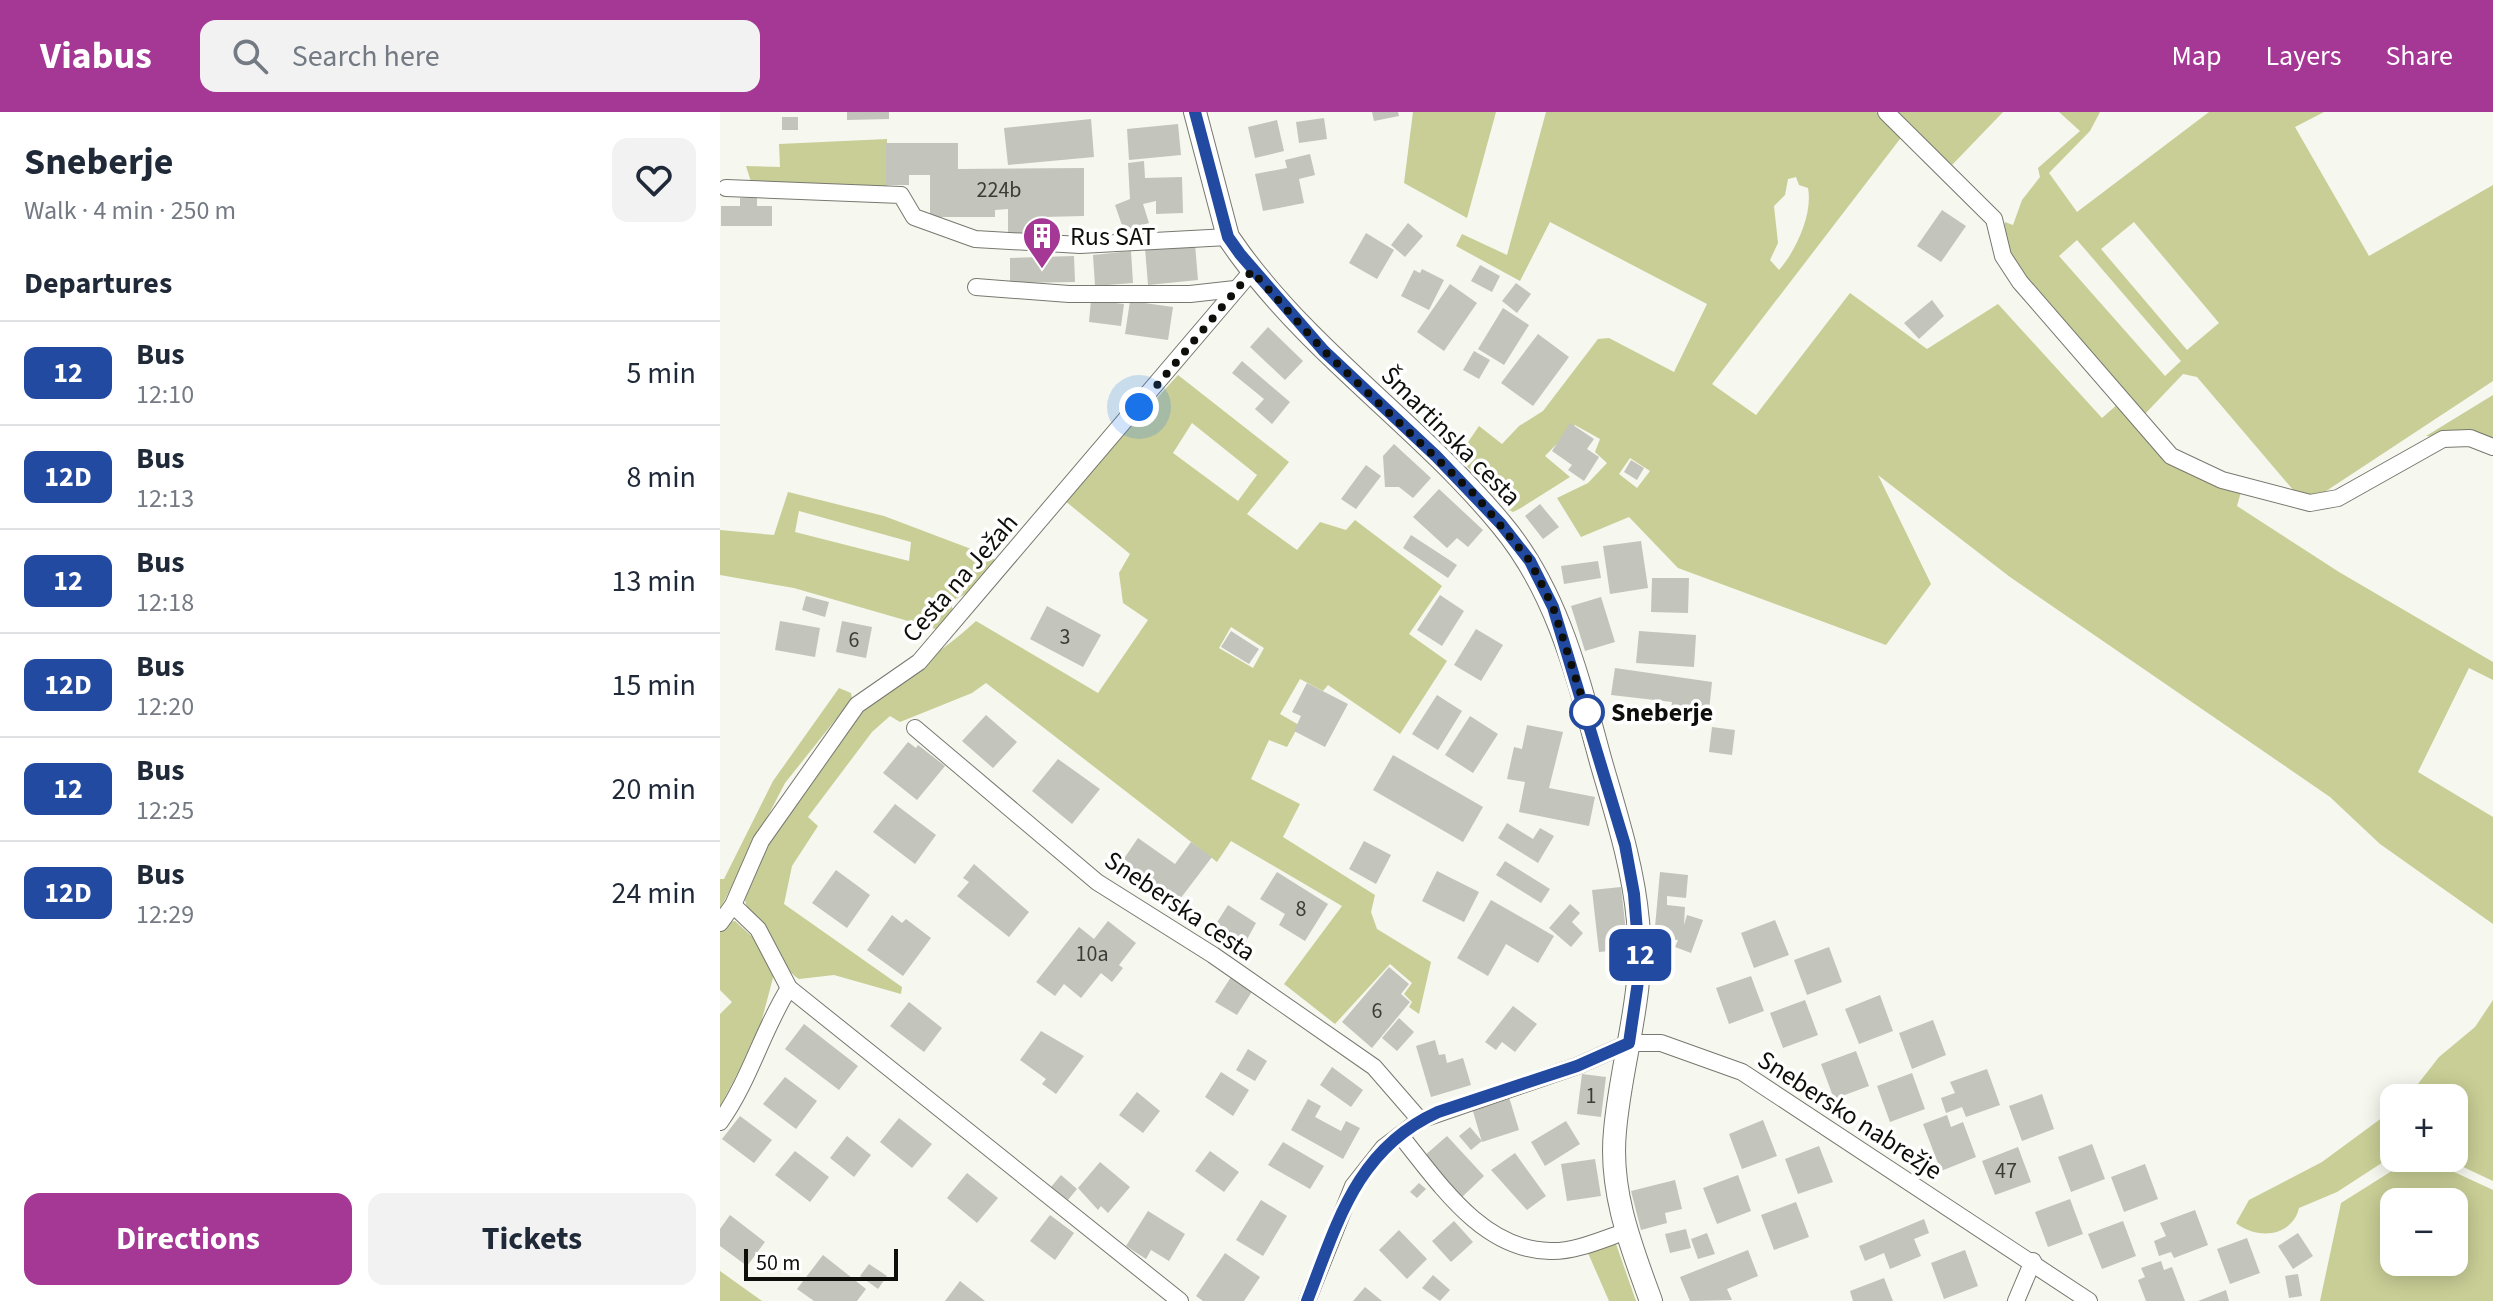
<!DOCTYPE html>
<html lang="en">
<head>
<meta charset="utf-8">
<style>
  :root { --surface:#fff; --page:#f2f2f3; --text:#1f2937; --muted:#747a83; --line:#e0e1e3; --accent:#a53795 }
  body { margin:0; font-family:"Source Sans 3",sans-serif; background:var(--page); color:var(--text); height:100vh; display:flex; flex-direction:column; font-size:30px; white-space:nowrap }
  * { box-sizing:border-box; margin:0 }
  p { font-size:26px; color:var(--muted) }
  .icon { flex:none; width:44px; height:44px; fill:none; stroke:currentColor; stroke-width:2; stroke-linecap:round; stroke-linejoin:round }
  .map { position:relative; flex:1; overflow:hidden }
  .drawer { display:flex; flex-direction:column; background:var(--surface); width:720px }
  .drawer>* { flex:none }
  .badge { padding:0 16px; border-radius:12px; font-size:28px; line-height:52px }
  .controls { position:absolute; left:1660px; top:972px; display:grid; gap:16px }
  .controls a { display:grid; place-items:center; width:88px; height:88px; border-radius:16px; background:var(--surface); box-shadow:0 4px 20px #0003; font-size:40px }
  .scale { position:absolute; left:24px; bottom:20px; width:154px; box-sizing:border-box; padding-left:8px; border:4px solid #0e0e0b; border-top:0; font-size:22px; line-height:28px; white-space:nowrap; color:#0e0e0b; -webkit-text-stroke:6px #fff; paint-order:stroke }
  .you { position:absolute; width:40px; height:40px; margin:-20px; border:6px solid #fff; border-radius:50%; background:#1a73e8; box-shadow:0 0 0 12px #1a73e833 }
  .map>.badge { position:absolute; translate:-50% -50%; box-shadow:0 0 0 4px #fff }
  h2 { padding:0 24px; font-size:30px; line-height:72px }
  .round { display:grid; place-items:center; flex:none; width:84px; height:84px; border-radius:16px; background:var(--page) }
  .overview { display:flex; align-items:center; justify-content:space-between; height:136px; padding:0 24px }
  h1 { font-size:38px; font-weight:700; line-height:60px }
  .button { display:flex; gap:16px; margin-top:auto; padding:16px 24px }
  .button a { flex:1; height:92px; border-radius:16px; background:var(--accent); color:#fff; font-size:32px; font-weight:700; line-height:92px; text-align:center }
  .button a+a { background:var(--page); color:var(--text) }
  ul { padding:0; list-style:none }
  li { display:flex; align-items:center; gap:24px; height:104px; padding:0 24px; border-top:2px solid var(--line) }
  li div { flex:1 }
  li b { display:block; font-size:30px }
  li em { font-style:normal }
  li .badge { min-width:88px; font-weight:700; text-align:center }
  header { display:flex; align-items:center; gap:48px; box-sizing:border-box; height:112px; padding:0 40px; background:var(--accent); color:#fff }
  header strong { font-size:38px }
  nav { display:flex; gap:44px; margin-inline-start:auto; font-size:28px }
  .search { width:560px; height:72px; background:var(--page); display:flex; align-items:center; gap:20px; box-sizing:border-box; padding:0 28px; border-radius:16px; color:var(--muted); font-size:30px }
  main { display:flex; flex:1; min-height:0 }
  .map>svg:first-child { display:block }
</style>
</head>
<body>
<header>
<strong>Viabus</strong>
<div class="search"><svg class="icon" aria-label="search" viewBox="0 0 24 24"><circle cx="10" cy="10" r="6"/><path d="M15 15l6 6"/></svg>Search here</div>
<nav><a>Map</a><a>Layers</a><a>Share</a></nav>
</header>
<main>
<section class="drawer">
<div class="overview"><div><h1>Sneberje</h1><p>Walk · 4 min · 250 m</p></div><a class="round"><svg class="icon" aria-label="heart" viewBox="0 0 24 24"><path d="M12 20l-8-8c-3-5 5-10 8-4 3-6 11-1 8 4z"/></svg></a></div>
<h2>Departures</h2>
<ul>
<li><span class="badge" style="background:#224aa0;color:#fff">12</span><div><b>Bus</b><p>12:10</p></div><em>5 min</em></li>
<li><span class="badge" style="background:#224aa0;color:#fff">12D</span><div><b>Bus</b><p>12:13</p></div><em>8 min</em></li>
<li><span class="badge" style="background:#224aa0;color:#fff">12</span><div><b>Bus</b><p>12:18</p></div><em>13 min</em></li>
<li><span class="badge" style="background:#224aa0;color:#fff">12D</span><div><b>Bus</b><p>12:20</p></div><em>15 min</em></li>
<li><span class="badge" style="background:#224aa0;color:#fff">12</span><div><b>Bus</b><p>12:25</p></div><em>20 min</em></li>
<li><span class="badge" style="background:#224aa0;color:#fff">12D</span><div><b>Bus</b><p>12:29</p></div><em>24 min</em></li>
</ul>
<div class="button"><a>Directions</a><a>Tickets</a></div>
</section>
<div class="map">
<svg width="1773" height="1189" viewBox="0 0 1773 1189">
  <rect width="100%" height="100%" fill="#f6f7ee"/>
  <g fill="#c9ce96" fill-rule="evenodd">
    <path d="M693 0H776L747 106 684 71Z"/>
    <path d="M826 0H1156L1183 23 992 272 1036 303 1130 181 1207 237 1278 192 1382 306 1399 291 1434 334 1521 380 1517 394 1619 460 1773 550V568L1749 556 1698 660 1773 705V812L1660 732 1610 685 1290 465 1158 363 1211 472 1166 533 958 456 909 405 861 425 837 386 868 371 887 351 875 340 880 327 855 313 825 344 850 365 801 396 793 400 789 398 738 345 759 314 782 332 799 314 823 299 878 227 889 226 954 260 987 192 830 110 800 169 736 134 742 122 787 143ZM1076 65 1079 73 1088 76C1093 102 1076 139 1059 158L1050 148 1058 131 1054 94 1065 83 1068 67ZM910 346 930 359 917 376 899 362Z"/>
    <path d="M1174 0H1283L1232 53Z"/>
    <path d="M1339 0H1380L1370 19 1329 61 1357 100 1489 0H1604L1575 15 1649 144 1773 73V269L1594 387 1580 386 1477 265 1463 262 1424 303C1396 271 1271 148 1285 110L1293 113 1302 88 1320 65 1318 56 1360 19ZM1414 110 1499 211 1467 238 1381 137ZM1357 128 1461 249 1445 264 1339 144Z"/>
    <path d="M167 27V77L32 73 26 54 60 55 59 32Z"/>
    <path d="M458 263 569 350 527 402 577 438 600 410 626 418 635 408 722 474 689 522 727 549 680 622 608 573 603 579 580 567 560 602 579 613 567 635 549 628 531 667 580 692 563 725 655 783 651 800 657 817 711 850 699 902 689 895 692 890 684 882 692 871 670 852 615 912 564 872 622 794 511 729 497 750 266 571 252 581 180 610 170 604 152 620 88 705 98 714 72 754 64 792 182 875 181 882 114 863 79 867C62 856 28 809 25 788 20 756 108 633 132 607 168 569 218 545 256 509L378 581 428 508 403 491 399 461 410 442 344 388ZM472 311 537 363 518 389 453 341ZM511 515 544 536 533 556 499 536Z"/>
    <path d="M1773 283V330L1706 324Z"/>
    <path d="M68 380 164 404 267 443 280 451 256 484 246 482 231 489 232 496 241 504 226 520 74 476 0 463V418L54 423ZM79 399 191 430 189 449 75 420Z"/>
    <path d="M119 576 131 581 132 587 65 671 0 797V767H4L53 669Z"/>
    <path d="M15 809 38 830 54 862 37 926 0 994V902L12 890 0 878V817L4 811Z"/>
    <path d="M1773 888V1069L1724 1046H1734V986H1687L1719 945 1755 915Z"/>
    <path d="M1674 997V1043L1617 1080 1579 1096C1572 1125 1537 1128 1516 1111L1529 1088 1602 1050Z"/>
    <path d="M1704 1046 1773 1078V1189H1600L1621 1091 1686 1050ZM1674 1090H1734V1150H1674Z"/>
    <path d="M896 1132 916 1189H889L868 1141Z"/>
    <path d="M0 1159 42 1189H0Z"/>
  </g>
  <g fill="#c3c4bb">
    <path d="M127 0H169V7L127 8Z"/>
    <path d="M652 0H678L679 4 654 9Z"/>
    <rect x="62" y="5" width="16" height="13"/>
    <path d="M604 6 607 27 579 31 576 10Z"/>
    <path d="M371 7 374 45 288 53 284 16Z"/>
    <path d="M557 8 564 39 535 46 528 15Z"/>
    <path d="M458 12 461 43 409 48 407 17Z"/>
    <path d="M166 31H238V57L364 56V104L323 105V124H288V97L275 98V105H210V63H189V73H166Z"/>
    <path d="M590 42 595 63 579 67 584 91 543 99 535 62 567 56 565 48Z"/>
    <path d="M424 49 425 66 462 65 463 101 436 102V89L423 92 429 111 404 119 395 93 410 87 408 51Z"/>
    <path d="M20 86H37V94H52V114H1V94H20Z"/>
    <path d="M1222 98 1246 114 1221 150 1197 134Z"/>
    <path d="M688 111 703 124 685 145 671 133Z"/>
    <path d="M646 121 674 138 657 167 629 151Z"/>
    <path d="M475 132 478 168 428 173 425 136Z"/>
    <path d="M411 139 413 171 375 174 373 143Z"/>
    <path d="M354 144 355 170 290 171V146Z"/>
    <path d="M760 153 780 164 772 180 751 169Z"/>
    <path d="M702 157 724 168 709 198 681 184 694 158 700 161Z"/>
    <path d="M796 171 811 182 797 201 782 189Z"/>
    <path d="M730 172 757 191 724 239 697 220Z"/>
    <path d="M371 188 404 192 401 214 369 210Z"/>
    <path d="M1212 188 1224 204 1199 227 1184 211Z"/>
    <path d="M410 189 453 195 448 228 405 222Z"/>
    <path d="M783 196 809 213 784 253 758 237Z"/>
    <path d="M548 215 583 249 565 268 530 235Z"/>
    <path d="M818 222 849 245 813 294 781 271Z"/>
    <path d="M754 239 770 248 759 267 743 258Z"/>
    <path d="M522 249 570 290 552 312 535 297 544 287 512 261Z"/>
    <path d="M850 311 874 327 867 337 879 345 864 369 848 358 852 353 832 339Z"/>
    <path d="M674 332 711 366 693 386 679 375H665L663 344Z"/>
    <path d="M911 348 924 356 917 368 904 360Z"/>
    <path d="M646 353 661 364 636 397 621 387Z"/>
    <path d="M719 377 763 418 748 435 737 426 727 436 693 405Z"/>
    <path d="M820 392 839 415 823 427 805 404Z"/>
    <path d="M691 423 737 453 728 466 683 436Z"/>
    <path d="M921 429 928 476 890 482 883 434Z"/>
    <path d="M878 449 881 466 844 472 841 454Z"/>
    <path d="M932 466H969L968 501 931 500Z"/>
    <path d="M720 483 744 499 722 534 697 518Z"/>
    <path d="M86 484 109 490 105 505 82 498Z"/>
    <path d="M881 485 895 530 865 539 851 494Z"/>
    <path d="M327 494 381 523 363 555 310 527Z"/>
    <path d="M60 509 100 516 95 545 55 538Z"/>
    <path d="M122 509 152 515 146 546 116 540Z"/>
    <path d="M756 517 783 533 761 569 734 553Z"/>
    <path d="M511 519 539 537 529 552 501 535Z"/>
    <path d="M919 519 976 523 974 555 916 551Z"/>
    <path d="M895 556 992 570 988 608 950 605 952 590 891 583Z"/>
    <path d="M587 571 628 592 605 635 574 619 581 604 572 600Z"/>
    <path d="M717 583 742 599 718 638 692 622Z"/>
    <path d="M266 603 297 630 273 656 242 629Z"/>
    <path d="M750 604 778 622 753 661 725 643Z"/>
    <path d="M807 613 843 620 829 676 875 685 869 714 799 700 805 670 787 667 794 635 802 637Z"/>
    <path d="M992 615 1015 618 1012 643 989 640Z"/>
    <path d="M188 630 196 636 198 633 225 654 197 688 163 661Z"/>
    <path d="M673 643 763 695 743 730 653 678Z"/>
    <path d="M338 647 380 677 352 712 312 679Z"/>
    <path d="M175 692 216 723 195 752 153 720Z"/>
    <path d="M787 711 813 727 820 716 834 724 818 751 778 726Z"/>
    <path d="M418 726 455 752 471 730 492 745 457 791 401 751Z"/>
    <path d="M644 729 671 743 656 772 629 757Z"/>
    <path d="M785 749 830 777 821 791 776 763Z"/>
    <path d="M254 752 309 800 289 825 237 784 249 770 243 766Z"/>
    <path d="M116 758 150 783 127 816 92 791Z"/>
    <path d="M717 759 759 780 744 810 702 789Z"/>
    <path d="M557 760 608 792 585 829 559 813 565 802 540 787Z"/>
    <path d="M940 760 968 763 966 786 947 784V793L965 795 964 813 967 803 983 808 971 841 955 835 958 828 934 826Z"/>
    <path d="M901 775 908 837 879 840 872 778Z"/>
    <path d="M771 788 834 824 818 851 786 832 768 864 737 846Z"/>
    <path d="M850 792 860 801 852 810 863 821 851 835 829 816Z"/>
    <path d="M508 793 536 811 525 831 496 812Z"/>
    <path d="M172 803 182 811 186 807 211 826 183 864 147 838Z"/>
    <path d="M1055 808 1069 843 1034 856 1021 821Z"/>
    <path d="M388 809 416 831 399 853 403 856 392 870 381 861 361 886 344 872 335 884 316 870 359 815 374 827Z"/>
    <path d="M1109 835 1122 870 1087 883 1074 848Z"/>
    <path d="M669 855 689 872 681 882 690 890 652 936 622 910Z"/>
    <path d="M1031 864 1044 899 1009 912 996 876Z"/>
    <path d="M511 865 533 878 517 903 495 890Z"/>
    <path d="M1160 883 1173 919 1139 932 1125 897Z"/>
    <path d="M1085 888 1098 923 1063 936 1050 901Z"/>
    <path d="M189 890 222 916 204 940 170 914Z"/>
    <path d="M793 894 817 912 795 940 782 930 776 938 765 930Z"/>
    <path d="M679 906 694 920 677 939 662 926Z"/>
    <path d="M1213 908 1226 943 1192 957 1179 921Z"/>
    <path d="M84 912 138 954 119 978 65 937Z"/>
    <path d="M321 919 364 944 336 982 322 972 326 967 300 948Z"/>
    <path d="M715 928 719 943 725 942 727 951 743 946 751 973 711 985 696 934Z"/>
    <path d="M528 937 547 949 535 969 516 958Z"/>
    <path d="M1136 939 1149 974 1114 987 1101 952Z"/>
    <path d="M612 955 643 978 631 995 600 973Z"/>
    <path d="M1267 957 1280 993 1246 1005 1242 995 1226 1001 1221 986 1235 981 1230 970Z"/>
    <path d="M501 960 529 978 513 1004 485 985Z"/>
    <path d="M1192 961 1205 997 1170 1010 1157 974Z"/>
    <path d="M862 962 886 965 881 1005 857 1002Z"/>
    <path d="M65 965 97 989 76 1017 43 992Z"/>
    <path d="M417 980 440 999 423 1021 399 1003Z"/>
    <path d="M1322 982 1334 1017 1302 1029 1289 994Z"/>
    <path d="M789 985 799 1018 762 1030 752 996Z"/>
    <path d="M588 987 601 994 595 1005 621 1019 626 1009 640 1016 623 1047 571 1018Z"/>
    <path d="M1227 1003 1231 1015 1243 1010 1256 1045 1221 1059 1203 1012Z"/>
    <path d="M20 1004 52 1028 34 1051 2 1027Z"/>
    <path d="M179 1006 212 1032 192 1056 160 1030Z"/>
    <path d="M1043 1008 1057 1044 1022 1057 1009 1022Z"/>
    <path d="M846 1009 860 1032 825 1054 811 1030Z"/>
    <path d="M750 1015 762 1029 751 1038 739 1024Z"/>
    <path d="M127 1024 151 1043 134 1065 110 1046Z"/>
    <path d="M727 1024 764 1064 741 1086 703 1045Z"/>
    <path d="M563 1030 604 1054 590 1077 548 1053Z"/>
    <path d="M1372 1032 1385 1067 1351 1080 1338 1045Z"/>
    <path d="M1099 1034 1113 1070 1078 1082 1065 1047Z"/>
    <path d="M1298 1035 1311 1070 1275 1083 1262 1049Z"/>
    <path d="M75 1039 109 1065 90 1090 55 1063Z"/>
    <path d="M490 1039 519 1060 504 1080 475 1059Z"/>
    <path d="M795 1041 826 1084 807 1098 771 1058Z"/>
    <path d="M875 1047 881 1084 847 1089 841 1052Z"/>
    <path d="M380 1050 410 1075 388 1101 381 1094 378 1098 358 1076Z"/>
    <path d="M1425 1052 1438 1087 1404 1100 1391 1065Z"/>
    <path d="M247 1061 278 1086 257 1111 227 1086Z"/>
    <path d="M341 1063 357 1077 348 1088 331 1075Z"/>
    <path d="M1018 1063 1031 1099 997 1112 983 1076Z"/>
    <path d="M955 1068 962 1097 945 1101 947 1111 921 1118 911 1079Z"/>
    <path d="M699 1071 706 1077 697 1086 690 1080Z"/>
    <path d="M1350 1087 1363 1122 1328 1135 1315 1100Z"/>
    <path d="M541 1088 567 1104 543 1144 516 1128Z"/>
    <path d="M1076 1090 1089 1125 1054 1138 1041 1103Z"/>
    <path d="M1475 1098 1488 1133 1454 1146 1451 1140 1439 1144 1434 1129 1446 1124 1440 1111Z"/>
    <path d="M428 1099 465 1122 449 1149 431 1138 426 1147 406 1134Z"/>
    <path d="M10 1103 45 1130 27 1154 0 1134V1117Z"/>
    <path d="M330 1103 354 1121 335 1148 310 1129Z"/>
    <path d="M1204 1107 1209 1121 1194 1127 1201 1144 1170 1157 1164 1141 1145 1149 1139 1134Z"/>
    <path d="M734 1109 753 1130 731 1150 712 1129Z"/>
    <path d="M1403 1109 1416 1144 1382 1157 1368 1122Z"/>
    <path d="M966 1117 971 1136 950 1141 945 1122Z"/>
    <path d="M679 1118 707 1147 687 1167 659 1138Z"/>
    <path d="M987 1121 995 1142 978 1147 971 1127Z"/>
    <path d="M1578 1121 1593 1144 1573 1157 1558 1134Z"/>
    <path d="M1527 1126 1540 1161 1510 1172 1497 1137Z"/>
    <path d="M1028 1138 1038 1164 1007 1177 1012 1188 970 1189 960 1165Z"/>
    <path d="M1245 1138 1258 1174 1224 1187 1211 1151Z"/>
    <path d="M505 1141 540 1165 524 1189H483L476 1184Z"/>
    <path d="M103 1143 146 1177 137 1189H94L77 1177Z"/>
    <path d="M1441 1149 1444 1158 1452 1155 1465 1189H1426L1418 1168 1425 1165 1421 1156Z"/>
    <path d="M149 1152 167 1164 158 1177 140 1164Z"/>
    <path d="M1578 1162 1582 1184 1569 1186 1565 1164Z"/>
    <path d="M713 1163 730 1178 720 1189 702 1176Z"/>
    <path d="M1164 1166 1173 1189H1133L1130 1179Z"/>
    <path d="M240 1169 265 1189H225Z"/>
    <path d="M645 1175 662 1189H633Z"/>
    <path d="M1506 1178 1509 1189H1478Z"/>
  </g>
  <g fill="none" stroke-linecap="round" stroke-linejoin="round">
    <defs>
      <g id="street">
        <path d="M1166 0 1274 107 1283 144 1300 170 1451 344 1502 368 1590 391 1618 386 1723 327 1750 326 1773 335"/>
        <path d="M6 76 181 83 194 105 255 127 360 133 508 125"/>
        <path d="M256 175 349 182H470L515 177"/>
        <path d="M195 616 377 770 493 843 654 955 700 1008"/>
        <path d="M13 793 38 817 69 876 460 1189"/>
        <path d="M0 811 13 793 41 729 137 593 199 550 532 159"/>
        <path d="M0 1010C30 968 42 919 69 876"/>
        <path d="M680 1023C719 1071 762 1138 830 1139 855 1140 883 1127 907 1119"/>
        <path d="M587 1189 633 1074 663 1036 700 1008 857 954 909 931H941L1022 960 1369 1189"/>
        <path d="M1296 1189 1313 1149"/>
      </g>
      <path id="secondary" d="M475 0 508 125 520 142C595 244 701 315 781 412 838 480 858 566 881 650 896 702 913 754 918 809 926 880 901 948 895 1019 889 1079 911 1134 931 1189"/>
    </defs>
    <use href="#street" stroke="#787870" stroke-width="18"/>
    <use href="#secondary" stroke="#787870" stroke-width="24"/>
    <use href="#street" stroke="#fff" stroke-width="16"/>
    <use href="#secondary" stroke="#fff" stroke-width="22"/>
  </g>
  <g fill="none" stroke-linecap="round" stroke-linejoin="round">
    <defs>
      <path id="line" d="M475 0 508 125 520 142 604 239 716 344 781 412 810 449 833 495 905 733 914 782 920 856 909 931 857 954 718 1000C636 1037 617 1112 587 1189"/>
    </defs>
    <use href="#line" stroke="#fff" stroke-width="18"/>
    <use href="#line" stroke="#224aa0" stroke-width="12"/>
    <path stroke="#0e0e0b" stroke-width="8" stroke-dasharray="0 14.4" d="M419 295 532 159 604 239 756 384 810 449 833 495 869 608 867 600"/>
  </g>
  <defs>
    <symbol id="building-pin" viewBox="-11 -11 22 30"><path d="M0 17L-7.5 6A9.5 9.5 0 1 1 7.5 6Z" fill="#a53795" stroke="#fff"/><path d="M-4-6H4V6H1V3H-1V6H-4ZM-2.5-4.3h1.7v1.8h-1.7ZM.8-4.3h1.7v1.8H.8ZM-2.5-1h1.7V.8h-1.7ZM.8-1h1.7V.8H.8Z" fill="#fff"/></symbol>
  </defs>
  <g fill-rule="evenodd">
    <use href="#building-pin" x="300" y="102" width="44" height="60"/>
  </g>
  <circle fill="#fff" stroke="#224aa0" stroke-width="4" cx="867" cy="600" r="16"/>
  <g text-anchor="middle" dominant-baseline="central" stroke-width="7" stroke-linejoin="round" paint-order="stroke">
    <g font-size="22" fill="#3b3c37">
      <text x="279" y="78">224b</text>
      <text x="345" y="525">3</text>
      <text x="134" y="528">6</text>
      <text x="581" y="797">8</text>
      <text x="372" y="842">10a</text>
      <text x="657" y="899">6</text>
      <text x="871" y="984">1</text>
      <text x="1286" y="1059">47</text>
    </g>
    <g font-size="26" fill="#0e0e0b" stroke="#fff" text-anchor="start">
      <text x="350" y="124">Rus SAT</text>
    </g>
    <g font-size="26" fill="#0e0e0b" stroke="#fff">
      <text transform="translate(731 324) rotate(45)">Šmartinska cesta</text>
      <text transform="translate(240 466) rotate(-49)">Cesta na Ježah</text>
      <text transform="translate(460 794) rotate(34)">Sneberska cesta</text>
      <text transform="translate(1130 1003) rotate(33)">Snebersko nabrežje</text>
    </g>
    <g font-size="26" font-weight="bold" fill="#0e0e0b" stroke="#fff" text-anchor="start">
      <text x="891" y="600">Sneberje</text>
    </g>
  </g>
</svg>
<div class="controls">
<a>+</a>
<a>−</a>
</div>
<div class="scale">50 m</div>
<div class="you" style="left:419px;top:295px"></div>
<b class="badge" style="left:920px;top:843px;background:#224aa0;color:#fff">12</b>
</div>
</main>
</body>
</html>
